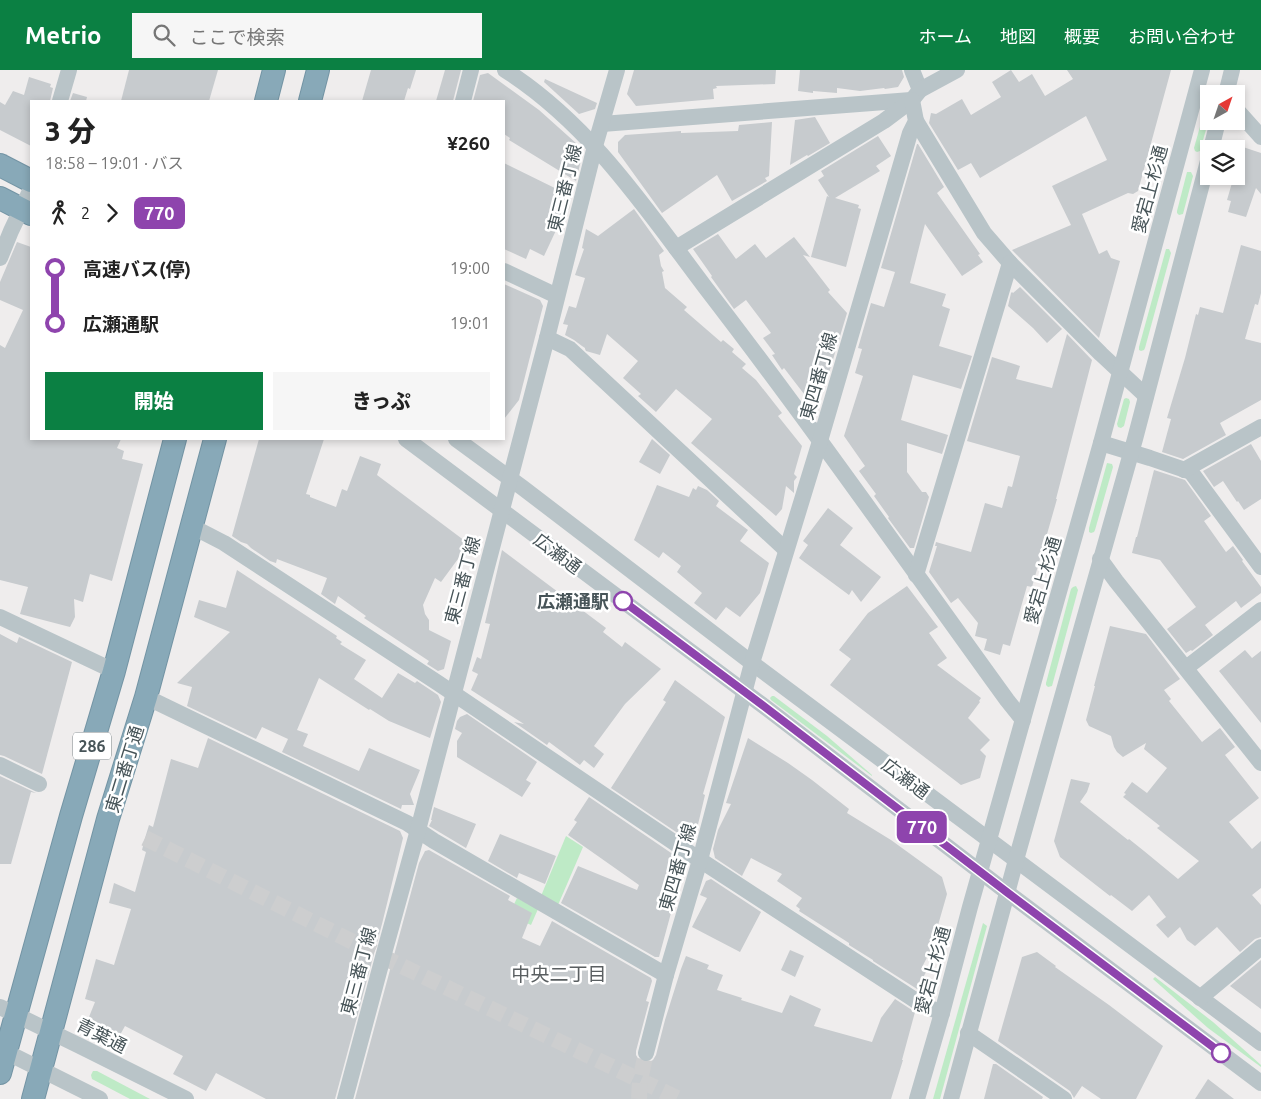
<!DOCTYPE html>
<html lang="ja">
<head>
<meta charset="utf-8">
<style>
  :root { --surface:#fff; --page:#f6f6f6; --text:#222; --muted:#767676; --accent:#0b8043 }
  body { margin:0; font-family:Ubuntu,"Noto Sans JP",sans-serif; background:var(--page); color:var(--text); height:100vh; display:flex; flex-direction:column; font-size:19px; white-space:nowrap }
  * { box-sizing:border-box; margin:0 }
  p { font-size:16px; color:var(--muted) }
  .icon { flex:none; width:28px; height:28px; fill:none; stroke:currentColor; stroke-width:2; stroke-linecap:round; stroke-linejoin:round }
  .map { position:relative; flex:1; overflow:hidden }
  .side { position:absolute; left:30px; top:30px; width:475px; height:340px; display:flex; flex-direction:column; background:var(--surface); border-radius:0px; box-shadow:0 2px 8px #0003 }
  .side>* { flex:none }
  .badge { padding:0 10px; border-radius:8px; font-size:18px; line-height:32px }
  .needle { width:32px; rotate:40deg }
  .controls { position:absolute; left:1200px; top:15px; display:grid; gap:10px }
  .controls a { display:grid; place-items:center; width:45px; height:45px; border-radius:0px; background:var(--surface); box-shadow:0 2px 8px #0003; font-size:25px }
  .map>.badge { position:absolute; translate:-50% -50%; box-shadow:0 0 0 2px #fff }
  .legs { display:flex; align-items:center; gap:8px; height:55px; padding:0 15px; font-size:16px }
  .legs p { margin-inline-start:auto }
  .head { display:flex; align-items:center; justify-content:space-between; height:85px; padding:0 15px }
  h1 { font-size:28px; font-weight:800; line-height:38px }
  .primary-button { display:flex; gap:10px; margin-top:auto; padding:10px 15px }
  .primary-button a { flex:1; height:58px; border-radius:0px; background:var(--accent); color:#fff; font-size:20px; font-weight:800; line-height:58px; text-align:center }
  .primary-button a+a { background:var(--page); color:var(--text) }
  ul { padding:0 15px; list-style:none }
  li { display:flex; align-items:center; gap:18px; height:55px; font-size:19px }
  li i { display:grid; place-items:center; width:8px; height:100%; margin:0 6px; background:currentColor }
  li i::after { content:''; width:12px; height:12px; margin:-6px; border:4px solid; border-radius:50%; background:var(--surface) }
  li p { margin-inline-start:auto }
  li:first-child i { background:linear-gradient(#0000 50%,currentColor 0) }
  li:last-child i { background:linear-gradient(currentColor 50%,#0000 0) }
  header { display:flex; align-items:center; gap:30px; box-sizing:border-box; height:70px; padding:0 25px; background:var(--accent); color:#fff }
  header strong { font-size:24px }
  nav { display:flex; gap:28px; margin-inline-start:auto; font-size:18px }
  .search { width:350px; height:45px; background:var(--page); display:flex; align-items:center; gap:12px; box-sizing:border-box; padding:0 18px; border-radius:0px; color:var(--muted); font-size:19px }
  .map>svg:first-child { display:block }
</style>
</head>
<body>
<header>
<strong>Metrio</strong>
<div class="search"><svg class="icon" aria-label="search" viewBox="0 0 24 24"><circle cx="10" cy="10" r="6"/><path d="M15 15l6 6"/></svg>ここで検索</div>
<nav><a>ホーム</a><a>地図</a><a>概要</a><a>お問い合わせ</a></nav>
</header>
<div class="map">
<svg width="1261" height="1029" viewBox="0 0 1261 1029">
  <rect width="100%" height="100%" fill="#efeded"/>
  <g fill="#beeac6">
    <path d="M1203 51 1206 52 1207 56 1200 81 1197 82 1195 81 1194 78 1201 53Z"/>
    <path d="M1187 102H1191L1193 106 1183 144 1179 145 1177 143V141Z"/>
    <path d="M1166 179H1169L1171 183 1145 278 1144 280 1141 281 1139 280V277Z"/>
    <path d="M1126 328 1129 329 1130 332 1124 356 1121 358 1118 357 1117 354 1124 329Z"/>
    <path d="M1107 393 1112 394 1113 397 1095 460 1094 462 1091 463 1089 462V458Z"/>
    <path d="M1076 516 1078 520 1052 616 1048 617 1046 615V613L1071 519 1073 517Z"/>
    <path d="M772 626H774L827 666 872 705V706L771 630 770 628Z"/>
    <path d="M566 766 583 777 558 835 541 826Z"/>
    <path d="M517 828 538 839 531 855 509 845Z"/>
    <path d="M983 853 987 856 940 1029H933Z"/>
    <path d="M1155 907 1213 952 1261 995V997L1208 958 1153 909Z"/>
    <path d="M93 1001H97L150 1029H130L92 1009 91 1005Z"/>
  </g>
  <g fill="#c7cbce">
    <path d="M129 0H218L209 31H121Z"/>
    <path d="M371 0H416L410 19 408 18 404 31H362Z"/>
    <path d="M445 0H461L453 31H436Z"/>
    <path d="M634 0H776L775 14 716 16 717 18 713 19 714 29 636 36 627 24Z"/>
    <path d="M800 0H902L904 7 898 17 885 19 884 18 860 21 837 18V23L813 21V23L798 21Z"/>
    <path d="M1011 0 1019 12 1032 4 1045 26 1073 9 1067 0H1171L1138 121 1133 124 1128 123 1082 144 1099 184 1107 180 1111 188 1120 191 1099 268 1012 180 1071 155 1052 116 1107 90 1086 46 980 108 971 93 958 100 929 53 931 43 936 44 962 29 971 45 1001 27 992 12Z"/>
    <path d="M488 3 539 40 577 74 581 90 576 111 509 70 510 68 504 64V31H473L480 5Z"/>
    <path d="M29 7 51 14 50 17 53 18 50 31H31V76L0 60V32L5 35 13 21 24 25Z"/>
    <path d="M545 9 597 33 595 39 579 44 544 12Z"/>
    <path d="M73 23 87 27 86 31H70Z"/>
    <path d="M815 47 830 73 808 86 807 85 790 95 795 50Z"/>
    <path d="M772 52 769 106 765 108 767 111 732 131 717 105 662 143 618 82V72L625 65 681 61V63L738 61 739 55Z"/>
    <path d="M878 66 891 86 876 96 880 101 835 128 859 135 858 138 861 139 846 197 811 187 827 126 829 127 818 110 824 106 821 101Z"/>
    <path d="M917 74H918L944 117 937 123 980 184 978 185 983 192 962 206 925 154 910 213 946 224 942 236 950 239 939 276 972 286 961 319 913 305 901 350 948 365 942 384 907 373V402L922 422H926L929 427 914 478H910L888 448 889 447 874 426 876 424 859 401 865 396 844 366 863 306 855 303 862 279 858 278 871 233 884 237 895 202 881 198Z"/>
    <path d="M1243 77 1261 83V124L1256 118 1246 147 1228 142 1231 131 1227 130 1234 106H1236V98Z"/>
    <path d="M504 93 571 126 569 140 566 139 544 186 530 179 526 189 504 179Z"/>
    <path d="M634 139 664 181 659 185 661 196 664 201 662 202 665 218 687 237 684 240 721 272 723 270 734 279 732 282 746 294 742 298 756 310 782 343 778 346 802 376 794 404 797 407 794 411V423L786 416 782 439 776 446 691 373 712 349 676 319 656 342 638 326 641 324 623 308 638 291 607 264 600 285 586 281 585 279V278L582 276 574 270 565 265 568 255 563 254 569 236 576 238 585 208 575 205 584 179 582 178 586 159 598 166Z"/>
    <path d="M718 164 736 189 755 174 766 188 794 167 810 187 803 185 830 220 828 222 847 243 828 306 804 324 784 298 782 300 772 285 775 284 763 268 771 263 746 230 734 239 711 207 712 206 693 179Z"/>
    <path d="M17 172 31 177V369H121L117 378 124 381 122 389 143 394 112 511 90 504 83 532 74 529 75 547 70 557 20 544 28 517 0 510V275L5 278 23 240 0 230V212Z"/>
    <path d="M1241 175 1261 181V223L1258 235 1255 234 1245 269 1261 273V330L1220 353 1226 365 1183 389 1162 382 1171 349 1167 348 1185 288 1196 244 1198 245 1200 237 1223 243Z"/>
    <path d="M504 214 540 230 543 236 519 330 504 349Z"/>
    <path d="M1020 217 1062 259 1047 273 1033 258 1008 236 1011 223 1012 222 1013 223Z"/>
    <path d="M1067 264 1092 290 1056 429H1057L1032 517 1027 516 1010 576 1003 574 1000 585 984 580 987 569 975 566 978 553 958 528 951 533 929 502 937 476H935L936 472 971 482 985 433 1002 438 1008 416 1012 417 1020 386 967 371 992 287 1020 296 1016 309 1052 318Z"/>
    <path d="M259 369H324L306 424 310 425V427L336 437 342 419 347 421 360 386 381 394 377 405 469 474 441 512 435 508 423 535 425 544 429 550V560L451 571 444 599 438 601 427 594 429 591 364 548 366 546 338 526 335 534 321 524 327 508 277 489 276 493 270 491 251 478 247 474 241 472 232 466Z"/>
    <path d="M652 369 670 385 660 404 639 392Z"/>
    <path d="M1251 374 1261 391V429L1244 440 1238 431 1237 432 1223 411 1214 417 1203 401Z"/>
    <path d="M1154 400 1185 410 1211 446 1204 451 1226 482 1233 476 1243 490 1242 491 1261 517V523L1241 538 1236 531 1205 555 1213 565 1192 581 1191 580 1186 583 1167 559 1196 537 1160 490 1132 483 1136 467H1137Z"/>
    <path d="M657 415 689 427 693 418 696 420 698 416 707 420 719 431 716 436 748 460 740 471 769 493 760 523 740 547 726 537 716 550 694 533 702 523 677 502 681 496 663 482 659 488 634 470Z"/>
    <path d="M828 438 853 458 840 475 881 507 861 532 852 520 849 525 799 488 808 475 803 471Z"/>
    <path d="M502 480 606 558 603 562 622 577 625 572 661 599 625 634 594 676 604 684 594 698 584 690 580 695 549 672 547 675 514 652 524 654 471 620 478 604 472 601 477 587 481 589 490 554 485 553Z"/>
    <path d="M237 500 337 566 336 568 342 572 340 574 366 590 354 609 382 628 398 603 415 613 417 611 438 625 441 632 430 668 389 651 370 639 369 640 319 608 297 660 308 664 303 676 359 701 369 678 420 700 410 724 414 735H402L401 739 282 682 288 669 262 657 256 669 187 636 192 617 177 613 230 562 194 547 199 530 226 538Z"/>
    <path d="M907 516 938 557 929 563 947 588 937 595 981 628 979 631 980 632 968 648 990 670 980 680 986 686 980 708 961 715 830 615 851 589 839 580 868 543Z"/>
    <path d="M1110 556 1146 564 1180 609 1164 620 1171 629 1169 631 1202 672 1220 658 1235 677 1225 685 1259 728 1229 752 1252 779 1261 771V818L1252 825 1261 835V867L1255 869 1240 882 1217 857 1195 876 1187 870 1180 857 1168 868 1156 855 1166 847 1149 825 1132 841 1111 825 1110 826 1060 787 1054 771 1071 709 1090 713 1087 722 1080 732 1128 770 1129 769 1144 781 1178 809 1199 791 1157 758 1160 756 1123 727 1126 724 1124 723 1132 712 1147 723 1167 698 1144 679 1146 673 1123 687 1117 682 1114 677 1111 666 1089 656 1086 650 1095 616H1094Z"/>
    <path d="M0 564 17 573 19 567 72 592 42 704 4 686 0 685Z"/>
    <path d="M1245 580 1252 588 1261 581V653L1219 601Z"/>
    <path d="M675 610 725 647 703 724 705 725 695 767 688 770 611 718 666 632 663 630Z"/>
    <path d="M467 644 537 692 526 710 531 713 522 727 457 687V671L462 663 455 659 457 651 460 647Z"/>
    <path d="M208 668 400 761 403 768 382 854 335 1029H266L216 1003 206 1021 173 1004 183 986 125 956 115 974 99 965 104 957 87 952 95 932 85 929 96 889 114 895 131 839 109 833 114 813 135 822 146 782 142 780 145 768 149 755 153 757 171 689 198 698Z"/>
    <path d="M748 668 788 693 812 710 849 739 847 743 891 770 942 807 947 824 932 876H933L921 899 926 902 917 919 873 891V890L849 875V873L799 841 800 839 796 836 802 828 777 811 782 804 751 788 742 806 715 788 713 779 718 760 731 734 726 733Z"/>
    <path d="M0 706 36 723 31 722 11 794H0Z"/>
    <path d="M589 727 677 787 676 789 681 791 673 820 677 821 659 887H655L561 833 578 796 637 820 639 815 568 765 577 752 574 750Z"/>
    <path d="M434 737 476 754 466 778 429 756 432 750H431Z"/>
    <path d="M500 764 556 786 545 814 519 803 517 808 488 791Z"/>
    <path d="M429 780 510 826 508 830 532 843 522 868 540 876 552 851 651 908 652 911 646 931 649 932 636 981V985L639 990 643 992H649L653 990 656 985 665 950 681 899 686 886 709 895 707 899 723 905 717 920 742 928 741 930 782 943 790 925 821 939 814 956 872 972 881 948 895 929 915 942 902 990H903L891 1029H355L419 793 425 781Z"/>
    <path d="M711 809 761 842 740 882 692 857 707 828 700 825 706 811Z"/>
    <path d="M790 880 804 886 795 907 781 900Z"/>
    <path d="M1037 882 1056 896 1055 897 1109 935 1163 976 1136 1029H1101L1082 1016 1074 1028 1070 1021 998 971 1022 887Z"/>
    <path d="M1261 890V939L1230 916Z"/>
    <path d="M993 994H996L1043 1027 1042 1029H984Z"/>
    <path d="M1208 1009 1234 1029H1195Z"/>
  </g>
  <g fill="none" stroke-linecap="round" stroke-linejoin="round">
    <g stroke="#cdcecf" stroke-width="16" stroke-dasharray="16 8" stroke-linecap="butt">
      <path d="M145 768 383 887 679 1029"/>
      <path d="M639 1029 640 1010 646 983"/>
    </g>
    <defs>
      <g id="highway">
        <path d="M266 31 274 0"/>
        <path d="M310 31 318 0"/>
        <path d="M0 95 31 111"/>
        <path d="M0 128 31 144"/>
        <path d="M0 1003 71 746 114 601 175 369"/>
        <path d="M33 1029 108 749 146 627 215 369"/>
      </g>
    </defs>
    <use href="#highway" stroke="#7394a4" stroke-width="24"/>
    <g stroke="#b9c4c8" stroke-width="16">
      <path d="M505 0C590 54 646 139 705 217 809 352 907 492 1007 630L1023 650"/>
      <path d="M912 0 920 20"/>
      <path d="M1226 24 1232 0"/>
      <path d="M60 31 69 0"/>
      <path d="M463 31 471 0"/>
      <path d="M1236 39 1261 67"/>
      <path d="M916 51 984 163 1010 193 1101 284 1146 326"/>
      <path d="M602 54 911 30"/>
      <path d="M1211 79 1218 51"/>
      <path d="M676 178 884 51 912 30 920 20 957 0"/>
      <path d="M0 188 11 161 31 119"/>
      <path d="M504 201 557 226"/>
      <path d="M547 268 570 279 786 480"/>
      <path d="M406 369 761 634 1008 823 1261 1013"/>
      <path d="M456 369 523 418 752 593 1261 973"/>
      <path d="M1101 373 1150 388 1191 402 1261 497"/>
      <path d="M1184 400 1261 357"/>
      <path d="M191 456 224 473 438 613 700 790 921 934 942 943"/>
      <path d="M1100 489 1116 511 1261 693"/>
      <path d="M916 505 1010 193"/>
      <path d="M0 547 114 601"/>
      <path d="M1186 598 1261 540"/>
      <path d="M146 627 407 753 434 771 666 905"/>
      <path d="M0 695 39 714"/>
      <path d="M1200 928 1261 877"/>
      <path d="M0 937 80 976 186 1029"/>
      <path d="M968 963 1064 1029"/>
      <path d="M0 979 100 1029"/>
      <path d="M646 983 666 905 700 790 752 593 820 371 910 63 916 51 912 30"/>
      <path d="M345 1029 383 887 418 760 547 268 595 76 617 0"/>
      <path d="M917 1029 942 943 970 837 1101 373 1202 0"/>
      <path d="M951 1029 1016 790 1135 369 1209 87"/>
    </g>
    <use href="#highway" stroke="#88a9b8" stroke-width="22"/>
  </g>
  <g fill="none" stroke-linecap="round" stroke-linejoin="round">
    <defs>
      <path id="line-1" d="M623 531 761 634 1008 823 1221 983"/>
    </defs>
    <use href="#line-1" stroke="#fff" stroke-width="11"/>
    <use href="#line-1" stroke="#8e44ad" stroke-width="8"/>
  </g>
  <g fill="#fff" stroke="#8e44ad" stroke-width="2.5">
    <circle cx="623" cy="531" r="9"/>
    <circle cx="1221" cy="983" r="9"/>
  </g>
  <g text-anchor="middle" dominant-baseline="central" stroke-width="5" stroke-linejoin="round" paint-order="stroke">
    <rect fill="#fff" stroke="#7e878a" stroke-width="1" x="73" y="662.5" width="38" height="27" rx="4"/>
    <g font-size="16" font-weight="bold" fill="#475458">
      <text x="92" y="676">286</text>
    </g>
    <g font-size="18" fill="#475458" stroke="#fff">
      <text transform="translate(564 118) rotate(-76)">東三番丁線</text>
      <text transform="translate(1149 119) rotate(-75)">愛宕上杉通</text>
      <text transform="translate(818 306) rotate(-74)">東四番丁線</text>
      <text transform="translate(558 483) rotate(37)">広瀬通</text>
      <text transform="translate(462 510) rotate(-75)">東三番丁線</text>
      <text transform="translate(1042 510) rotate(-74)">愛宕上杉通</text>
      <text transform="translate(124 699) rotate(-73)">東二番丁通</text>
      <text transform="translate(906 708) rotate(37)">広瀬通</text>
      <text transform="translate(677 797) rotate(-74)">東四番丁線</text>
      <text transform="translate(932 900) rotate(-75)">愛宕上杉通</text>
      <text transform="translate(358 901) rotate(-75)">東三番丁線</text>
      <text transform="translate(102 965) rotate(27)">青葉通</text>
    </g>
    <g font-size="18" font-weight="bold" fill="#475458" stroke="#fff" text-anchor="end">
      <text x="609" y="531">広瀬通駅</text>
    </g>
    <g font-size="19" fill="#5a5f61" stroke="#fff">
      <text x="559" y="904">中央二丁目</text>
    </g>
  </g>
</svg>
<div class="controls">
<a><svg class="needle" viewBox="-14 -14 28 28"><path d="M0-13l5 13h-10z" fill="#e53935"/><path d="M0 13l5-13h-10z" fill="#767676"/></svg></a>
<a><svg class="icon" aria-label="layers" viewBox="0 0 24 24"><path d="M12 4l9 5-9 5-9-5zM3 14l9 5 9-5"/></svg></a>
</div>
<b class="badge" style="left:922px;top:757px;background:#8e44ad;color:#fff">770</b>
<section class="side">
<div class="head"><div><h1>3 分</h1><p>18:58 – 19:01 · バス</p></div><b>¥260</b></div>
<div class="legs"><svg class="icon" aria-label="walk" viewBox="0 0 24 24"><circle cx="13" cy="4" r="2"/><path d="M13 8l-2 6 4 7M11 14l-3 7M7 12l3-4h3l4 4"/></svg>2<svg class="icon" aria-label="forward" viewBox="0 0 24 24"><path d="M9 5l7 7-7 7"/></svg><b class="badge" style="background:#8e44ad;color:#fff">770</b></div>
<ul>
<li><i style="color:#8e44ad"></i><b>高速バス(停)</b><p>19:00</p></li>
<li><i style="color:#8e44ad"></i><b>広瀬通駅</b><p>19:01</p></li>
</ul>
<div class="primary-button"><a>開始</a><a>きっぷ</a></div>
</section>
</div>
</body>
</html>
